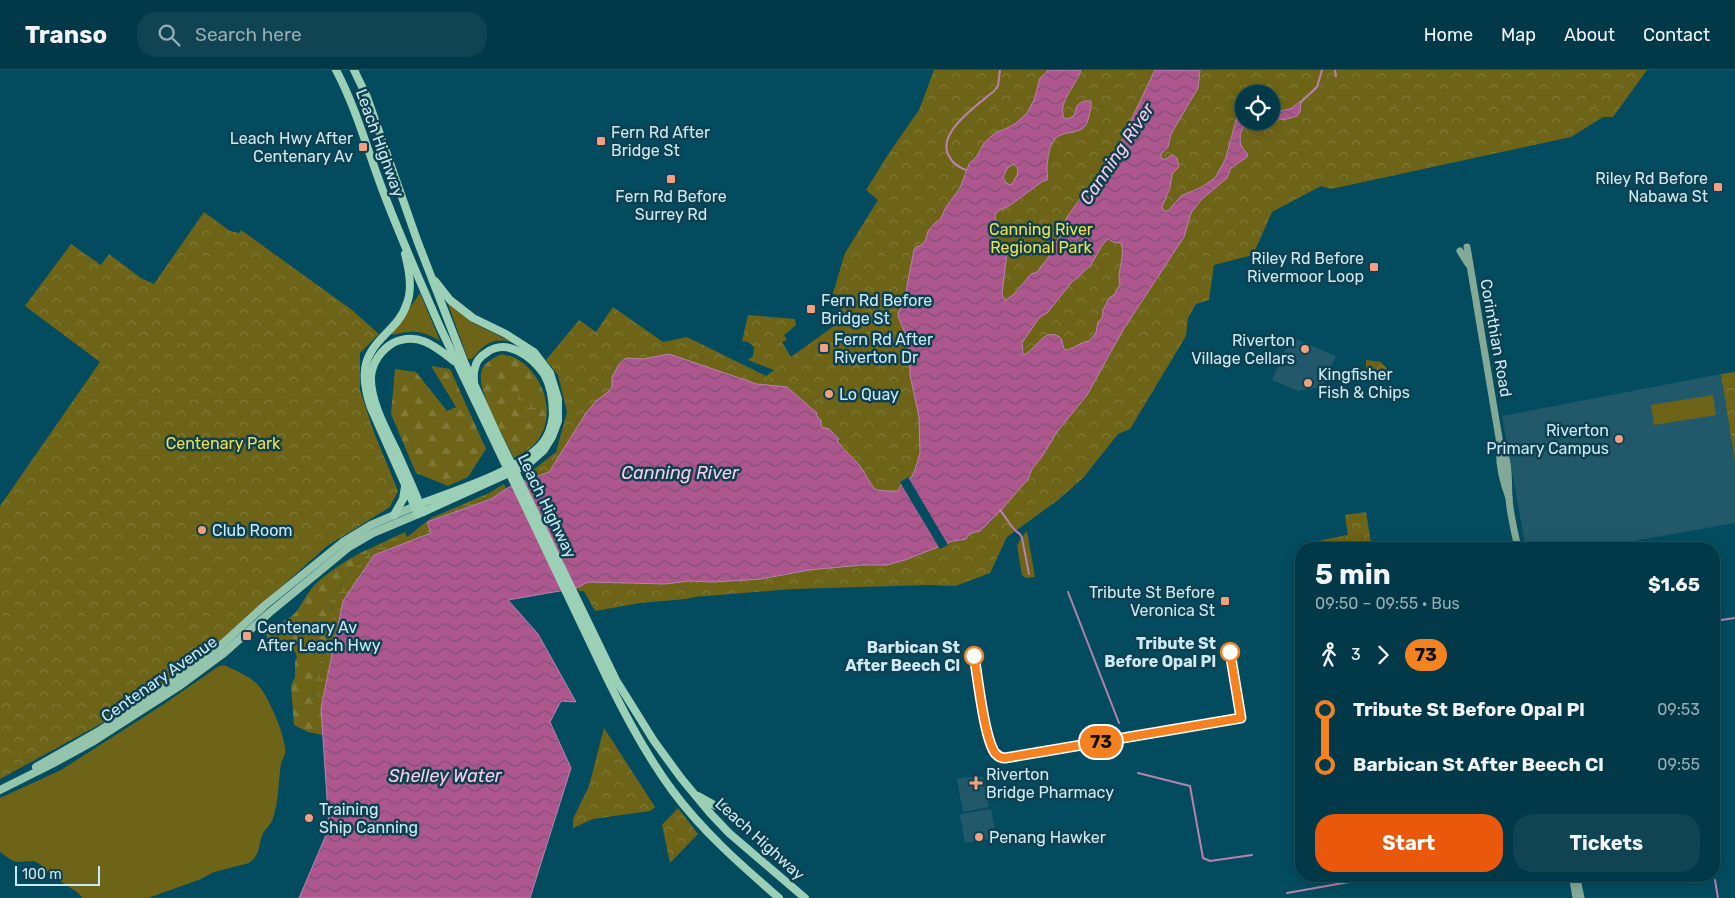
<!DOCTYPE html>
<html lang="en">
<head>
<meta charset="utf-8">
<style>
  :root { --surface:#023948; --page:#104452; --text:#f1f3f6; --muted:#96acb4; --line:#235360; --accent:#ea580c }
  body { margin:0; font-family:Rubik,sans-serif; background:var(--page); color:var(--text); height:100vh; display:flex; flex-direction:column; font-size:19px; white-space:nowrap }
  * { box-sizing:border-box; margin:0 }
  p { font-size:16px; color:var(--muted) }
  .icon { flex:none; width:28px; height:28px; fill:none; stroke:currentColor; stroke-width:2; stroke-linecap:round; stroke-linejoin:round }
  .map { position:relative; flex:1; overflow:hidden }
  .drawer { position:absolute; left:1295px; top:472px; width:425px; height:340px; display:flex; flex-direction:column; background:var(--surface); border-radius:20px; box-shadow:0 2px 12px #0003,0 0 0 1px var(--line) }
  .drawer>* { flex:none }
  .badge { padding:0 10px; border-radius:16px; font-size:18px; line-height:32px }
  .fabs { position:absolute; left:1235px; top:15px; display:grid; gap:10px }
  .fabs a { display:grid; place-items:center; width:45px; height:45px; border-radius:50%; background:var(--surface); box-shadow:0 2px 12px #0003,0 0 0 1px var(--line); font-size:25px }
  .scale { position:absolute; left:15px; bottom:12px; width:85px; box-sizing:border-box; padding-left:5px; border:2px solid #cbeaf5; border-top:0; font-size:14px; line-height:18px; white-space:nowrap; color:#cbeaf5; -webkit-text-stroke:4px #0f404f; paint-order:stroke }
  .map>.badge { position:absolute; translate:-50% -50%; box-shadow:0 0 0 2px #fff }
  .legs { display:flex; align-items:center; gap:8px; height:55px; padding:0 20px; font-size:16px }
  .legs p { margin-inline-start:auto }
  .overview { display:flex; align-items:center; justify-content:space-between; height:85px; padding:0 20px }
  h1 { font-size:28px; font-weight:700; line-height:38px }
  .cta { display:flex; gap:10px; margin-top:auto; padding:10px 20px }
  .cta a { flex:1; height:58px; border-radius:20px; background:var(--accent); color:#fff; font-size:20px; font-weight:700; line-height:58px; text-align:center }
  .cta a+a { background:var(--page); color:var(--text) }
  ul { padding:0 20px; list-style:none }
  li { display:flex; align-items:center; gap:18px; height:55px; font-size:19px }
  li i { display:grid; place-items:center; width:8px; height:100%; margin:0 6px; background:currentColor }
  li i::after { content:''; width:12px; height:12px; margin:-6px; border:4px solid; border-radius:50%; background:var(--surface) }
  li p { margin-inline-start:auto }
  li:first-child i { background:linear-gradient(#0000 50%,currentColor 0) }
  li:last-child i { background:linear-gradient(currentColor 50%,#0000 0) }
  header { display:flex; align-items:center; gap:30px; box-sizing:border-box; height:70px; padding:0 25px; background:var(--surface); border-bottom:1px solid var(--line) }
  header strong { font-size:24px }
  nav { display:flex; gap:28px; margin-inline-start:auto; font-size:18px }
  .search { width:350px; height:45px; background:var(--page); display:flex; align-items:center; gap:12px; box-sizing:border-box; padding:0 18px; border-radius:20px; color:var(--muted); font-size:19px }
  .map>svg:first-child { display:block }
</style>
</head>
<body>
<header>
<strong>Transo</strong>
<div class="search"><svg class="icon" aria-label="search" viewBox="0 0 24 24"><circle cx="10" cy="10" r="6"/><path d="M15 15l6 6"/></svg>Search here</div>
<nav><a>Home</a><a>Map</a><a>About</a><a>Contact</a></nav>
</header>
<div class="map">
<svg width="1735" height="828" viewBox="0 0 1735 828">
  <defs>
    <pattern id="forest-firs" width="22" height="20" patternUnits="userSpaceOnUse" patternTransform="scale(1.25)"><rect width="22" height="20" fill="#6d6417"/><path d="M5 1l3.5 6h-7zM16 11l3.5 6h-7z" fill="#807a39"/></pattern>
    <pattern id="wetland-marsh" width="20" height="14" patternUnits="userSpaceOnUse" patternTransform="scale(1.25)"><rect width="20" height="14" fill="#6d6417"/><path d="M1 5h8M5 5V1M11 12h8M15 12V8" fill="none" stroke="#807a39"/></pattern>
    <pattern id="park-crowns" width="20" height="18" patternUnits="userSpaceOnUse" patternTransform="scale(1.25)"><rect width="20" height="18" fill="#6d6417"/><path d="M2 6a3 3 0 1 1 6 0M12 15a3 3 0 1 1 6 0" fill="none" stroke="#807a39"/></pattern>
    <pattern id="water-waves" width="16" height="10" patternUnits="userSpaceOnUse" patternTransform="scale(1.25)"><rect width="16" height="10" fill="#ae578f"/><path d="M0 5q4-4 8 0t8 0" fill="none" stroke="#815073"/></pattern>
  </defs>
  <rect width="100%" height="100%" fill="#034c60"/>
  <g fill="#21596b">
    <path d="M1291 267 1336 286 1322 317 1298 321 1272 310Z"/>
    <path d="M1721 304 1735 392V453L1588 479H1526L1502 346Z"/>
    <path d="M979 706 984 709 989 737 963 742 957 709Z"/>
    <path d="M991 739 996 768 965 773 960 746 961 744Z"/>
  </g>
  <g fill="#6d6417">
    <path d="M420 223 440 271C422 260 413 260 393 265L392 263Z"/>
    <path d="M450 233 471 252 512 272C492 267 484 274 472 289H468L448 234Z"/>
    <path d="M1713 325 1716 345 1654 355 1651 335Z"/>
    <path d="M1027 461 1035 507 1026 508 1022 505 1017 476 1021 468 1023 474 1028 504H1030L1022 467Z"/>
    <path d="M224 595C234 600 248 605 257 614 267 623 288 670 285 684 284 687 282 690 281 694 278 712 279 733 272 751 270 755 266 759 263 763 258 774 261 785 249 793L214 802 201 809 148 828H83L77 822 51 805 40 794 34 791 17 792 11 790 0 782V728L61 700 164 634 219 596Z"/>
  </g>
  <g fill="url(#forest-firs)">
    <path d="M502 284C507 286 513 286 517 289 543 304 557 343 538 370 533 378 522 383 514 388 505 369 478 324 481 304 482 293 493 288 502 284Z"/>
    <path d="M431 296 450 299 486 379 468 407 448 416 416 403 391 344 395 299 416 302 447 341 456 337Z"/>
    <path d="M373 477 349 504 330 531 332 559 316 602 312 626 323 628 321 638 323 665 308 662 294 655 291 616 295 607V592L297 587 295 581 279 576H270L266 563C272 553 286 552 294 544 301 537 305 526 312 518 324 504 355 484 373 477Z"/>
  </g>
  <g fill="url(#wetland-marsh)">
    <path d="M525 319C535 327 539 338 536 351L529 353 520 341 517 325Z"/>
    <path d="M504 414 506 419 491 429 427 452 431 463 374 485 343 531 323 628 312 626 316 602 332 559 330 531 349 504 373 477 405 462 407 467 431 448 489 423Z"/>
  </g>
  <g fill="url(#park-crowns)" fill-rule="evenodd">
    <path d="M934 0H1647L1613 47H1603L1571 67 1331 119 1321 116 1272 142 1253 185 1214 195 1209 230 1196 234 1188 248 1186 266 1130 359 1118 364 1083 408 1058 430 1007 467 990 503 955 516 928 515 793 519 694 527 686 529 640 533 595 541 584 521H579L524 407 556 382 567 342 558 305 546 290 579 250 596 262 613 237 663 272 687 267 766 306 774 300 748 290 753 286 754 277 748 272 742 271 748 245 795 249 796 255 784 265 787 270 782 272 791 287 845 248 833 223 845 183 878 130 866 120 889 83 919 40ZM1244 24H1271V51H1244Z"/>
    <path d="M204 142 230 161 239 163 241 160 352 240 379 264 360 283V320L373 360 398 421 390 437 327 476 216 575 126 640 0 709V436L100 292 25 236 71 174 101 195 109 184 141 208 154 214Z"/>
    <path d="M1366 290 1381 292 1388 300 1390 309 1368 312 1366 302Z"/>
    <path d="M1735 302V392L1721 304Z"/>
    <path d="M1366 442 1372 479H1323L1321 470 1348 465 1345 445Z"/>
    <path d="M604 658 655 737 650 741 593 749 573 758V749L589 716Z"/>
    <path d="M678 738 698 764 670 793 662 755Z"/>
  </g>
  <g fill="url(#water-waves)" stroke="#b783ae" fill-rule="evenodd">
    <path d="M1047 0H1081C1077 15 1057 32 1064 48L1067 49 1074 46C1076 36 1078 30 1091 31 1092 36 1090 40 1089 46 1085 71 1062 55 1052 73 1049 79 1047 92 1047 99 1047 104 1048 106 1047 110L1043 111 1009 136 1000 140 995 144V148L998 155 995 171 1001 173 1006 172 1008 174 1002 224 1005 231 1015 223 1031 204 1037 202 1048 188 1050 180 1066 159V149L1069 144 1080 129 1092 126 1094 114 1101 108V99L1112 90 1120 72 1124 68 1131 50 1155 0H1200L1198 18 1171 64 1168 77 1161 84V88C1167 92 1168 85 1173 85L1177 88 1179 97 1172 104 1170 118 1162 137 1164 141H1168L1181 126 1202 117 1215 108 1225 90 1237 47 1244 39V51H1246C1240 63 1236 73 1247 83V87L1231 98 1227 108 1201 130 1191 143 1184 167 1123 260 1087 325 1057 362 1041 388 1032 399 1028 409 1003 438 980 461 969 464 966 469 953 471 905 490 887 495H862L809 500 761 509 713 512 689 511 665 514 588 512 577 518 508 530 538 564 576 632 561 631 550 652 571 698 530 828H299L329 758 321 638 343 531 374 485 431 463 427 452 491 429 509 417 549 402 586 343 596 331 608 322 612 317V307L619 294 626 288 643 289 669 284 757 314 787 317 817 343 816 344 819 349 821 350V357L829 359 839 369 837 371C844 380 853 387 860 396 866 404 869 413 876 420 884 420 889 422 898 421L902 413 911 408 915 400 920 383 919 347 910 305V290L906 266 898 246 899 241 906 228 907 216 914 180 916 177 922 175 926 169 928 161 936 152 940 150 946 137 960 118 969 94 977 86 984 73 996 62 1003 60 1015 54 1027 43 1034 30 1040 8 1047 2ZM1014 94 1018 99 1017 106 1011 115 1006 113 1003 107 1008 97ZM1108 169 1113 172 1121 173C1126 188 1116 200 1120 215L1114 225 1109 228 1103 240 1102 248 1098 252 1096 263 1089 271 1084 272 1068 280 1064 279 1061 268C1044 255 1036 281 1023 285L1022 273 1039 248 1048 242 1071 213 1090 196 1103 174Z"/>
    <path d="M1299 32H1301L1300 42 1297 46 1283 50 1271 45V34H1273L1276 38 1282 41 1292 38Z"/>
  </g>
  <path fill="#034c60" d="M908 407 948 475 940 479 900 412Z"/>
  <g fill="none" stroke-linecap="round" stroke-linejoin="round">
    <g stroke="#b783ae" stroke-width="2">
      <path d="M1335 0 1336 6"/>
      <path d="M1301 32 1317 17 1322 0"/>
      <path d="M966 100C958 97 953 94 949 86 935 63 979 34 994 21L998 16 1000 0"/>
      <path d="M1000 440C1006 447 1013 461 1020 464L1022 468 1029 504"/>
      <path d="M1068 522 1119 653"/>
      <path d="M1714 551 1735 548"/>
      <path d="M1138 703 1190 716 1203 788 1210 791 1252 785"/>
      <path d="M1715 810 1718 828"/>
      <path d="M1287 823 1383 806"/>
    </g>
    <g stroke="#84a996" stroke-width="7">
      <path d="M1467 177 1500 374C1498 391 1503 412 1509 428"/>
      <path d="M1460 181 1468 194"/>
      <path d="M1500 374C1510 389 1508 411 1509 428 1510 445 1515 462 1518 479"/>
      <path d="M1574 806 1573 810 1576 828"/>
      <path d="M1575 806 1577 809 1581 828"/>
    </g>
    <g stroke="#95c4ac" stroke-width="8">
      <path d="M36 697 99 661 164 618 219 577 264 536 343 472 371 455 420 434"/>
      <path d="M0 720 52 694 94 671 178 617 224 583 269 543 349 477 373 463 423 442"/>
    </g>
    <g stroke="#9cd0b6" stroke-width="8">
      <path d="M336 0C355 36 366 75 380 113 398 162 419 209 440 257L607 608C626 647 646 685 672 720 702 761 741 795 779 828"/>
      <path d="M354 0 367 27 417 170 465 294 496 362 616 610 654 671 681 708 710 743 729 763 805 828"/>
      <path d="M405 184C409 199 413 218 407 233 400 256 381 264 371 282 360 299 365 321 371 338L418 444"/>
      <path d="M435 211 450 230 473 248 506 264 534 282 550 303 558 329V351L552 367 544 380 527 395 423 442C415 422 406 402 397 382 387 361 370 331 371 307 372 293 381 280 393 273 418 261 436 277 454 291"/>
      <path d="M420 434C456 420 513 403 540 376 548 368 552 355 553 345 553 331 551 316 544 304 532 287 507 267 486 283 481 286 476 291 475 298 473 302 474 308 474 313"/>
      <path d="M394 445 403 429 405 417"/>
      <path d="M698 726 716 736 725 737"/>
    </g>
  </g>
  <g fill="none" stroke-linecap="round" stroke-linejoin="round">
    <defs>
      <path id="line-1" d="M974 586C978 608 984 667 995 683 998 686 1000 688 1005 688L1241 648 1230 582"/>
    </defs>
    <use href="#line-1" stroke="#fff" stroke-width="11"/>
    <use href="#line-1" stroke="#f58220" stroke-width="8"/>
  </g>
  <g fill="#f2a07f" stroke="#0f404f" stroke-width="2">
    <rect x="596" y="66" width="10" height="10" rx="2.5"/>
    <rect x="358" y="72" width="10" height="10" rx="2.5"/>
    <rect x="666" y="104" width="10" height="10" rx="2.5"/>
    <rect x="1713" y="112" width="10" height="10" rx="2.5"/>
    <rect x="1369" y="192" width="10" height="10" rx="2.5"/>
    <rect x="806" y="234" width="10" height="10" rx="2.5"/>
    <rect x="819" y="273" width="10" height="10" rx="2.5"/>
    <circle cx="1305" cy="279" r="5"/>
    <circle cx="1308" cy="313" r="5"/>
    <circle cx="829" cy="324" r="5"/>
    <circle cx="1619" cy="369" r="5"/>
    <circle cx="202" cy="460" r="5"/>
    <rect x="1220" y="526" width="10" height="10" rx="2.5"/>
    <rect x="242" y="561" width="10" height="10" rx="2.5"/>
    <path d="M973.5 705.5h5v5h5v5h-5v5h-5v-5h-5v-5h5z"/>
    <circle cx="309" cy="748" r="5"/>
    <circle cx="979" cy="767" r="5"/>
  </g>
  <g fill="#fff" stroke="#f58220" stroke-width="2.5">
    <circle cx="1230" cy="582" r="9"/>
    <circle cx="974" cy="586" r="9"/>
  </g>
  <g text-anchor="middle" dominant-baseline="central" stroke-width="5" stroke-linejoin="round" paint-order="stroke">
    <g font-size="16" fill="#cbeaf5" stroke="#0f404f" text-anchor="start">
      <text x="611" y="62">Fern Rd After<tspan x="611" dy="18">Bridge St</tspan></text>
      <text x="353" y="68" text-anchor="end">Leach Hwy After<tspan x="353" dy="18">Centenary Av</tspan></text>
      <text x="1708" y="108" text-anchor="end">Riley Rd Before<tspan x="1708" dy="18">Nabawa St</tspan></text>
      <text x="671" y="126" text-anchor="middle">Fern Rd Before<tspan x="671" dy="18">Surrey Rd</tspan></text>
      <text x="1364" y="188" text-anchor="end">Riley Rd Before<tspan x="1364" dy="18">Rivermoor Loop</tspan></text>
      <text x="821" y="230">Fern Rd Before<tspan x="821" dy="18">Bridge St</tspan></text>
      <text x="834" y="269">Fern Rd After<tspan x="834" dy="18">Riverton Dr</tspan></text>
      <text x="1295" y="270" text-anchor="end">Riverton<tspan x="1295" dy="18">Village Cellars</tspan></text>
      <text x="1318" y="304">Kingfisher<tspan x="1318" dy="18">Fish &amp; Chips</tspan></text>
      <text x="839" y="324">Lo Quay</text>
      <text x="1609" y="360" text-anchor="end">Riverton<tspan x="1609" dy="18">Primary Campus</tspan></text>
      <text x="212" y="460">Club Room</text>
      <text x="1215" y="522" text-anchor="end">Tribute St Before<tspan x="1215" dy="18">Veronica St</tspan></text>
      <text x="257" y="557">Centenary Av<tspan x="257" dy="18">After Leach Hwy</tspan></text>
      <text x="986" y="704">Riverton<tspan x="986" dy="18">Bridge Pharmacy</tspan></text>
      <text x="319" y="739">Training<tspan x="319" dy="18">Ship Canning</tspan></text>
      <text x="989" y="767">Penang Hawker</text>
    </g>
    <g font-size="16" fill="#cbeaf5" stroke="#0f404f">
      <text transform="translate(380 73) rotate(70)">Leach Highway</text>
      <text transform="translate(1496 268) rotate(80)">Corinthian Road</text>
      <text transform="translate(547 436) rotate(64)">Leach Highway</text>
      <text transform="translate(159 609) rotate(-35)">Centenary Avenue</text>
      <text transform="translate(760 769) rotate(42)">Leach Highway</text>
    </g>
    <g font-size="16" fill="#f0e04d" stroke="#0f404f">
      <text x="1041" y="159">Canning River<tspan x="1041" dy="18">Regional Park</tspan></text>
      <text x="223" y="373">Centenary Park</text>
    </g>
    <g font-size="16" font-weight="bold" fill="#cbeaf5" stroke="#0f404f" text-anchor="end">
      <text x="1216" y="573">Tribute St<tspan x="1216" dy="18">Before Opal Pl</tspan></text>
      <text x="960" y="577">Barbican St<tspan x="960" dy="18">After Beech Cl</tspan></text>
    </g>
    <g font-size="18" font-style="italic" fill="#fccce8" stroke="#0f404f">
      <text transform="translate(1117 84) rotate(-56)">Canning River</text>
      <text x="680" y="403">Canning River</text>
      <text x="445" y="706">Shelley Water</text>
    </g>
  </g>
</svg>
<div class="fabs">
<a><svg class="icon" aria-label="locate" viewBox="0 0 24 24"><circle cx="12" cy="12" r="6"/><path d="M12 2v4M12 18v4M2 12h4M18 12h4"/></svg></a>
</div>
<div class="scale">100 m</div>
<b class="badge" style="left:1101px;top:672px;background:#f58220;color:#111">73</b>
<section class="drawer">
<div class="overview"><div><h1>5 min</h1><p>09:50 – 09:55 · Bus</p></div><b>$1.65</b></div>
<div class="legs"><svg class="icon" aria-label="walk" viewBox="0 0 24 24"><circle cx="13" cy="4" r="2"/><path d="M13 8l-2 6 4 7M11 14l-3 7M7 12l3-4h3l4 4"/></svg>3<svg class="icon" aria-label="forward" viewBox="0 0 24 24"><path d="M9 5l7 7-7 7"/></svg><b class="badge" style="background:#f58220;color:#111">73</b></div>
<ul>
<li><i style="color:#f58220"></i><b>Tribute St Before Opal Pl</b><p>09:53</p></li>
<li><i style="color:#f58220"></i><b>Barbican St After Beech Cl</b><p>09:55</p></li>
</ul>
<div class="cta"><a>Start</a><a>Tickets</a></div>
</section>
</div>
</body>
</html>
